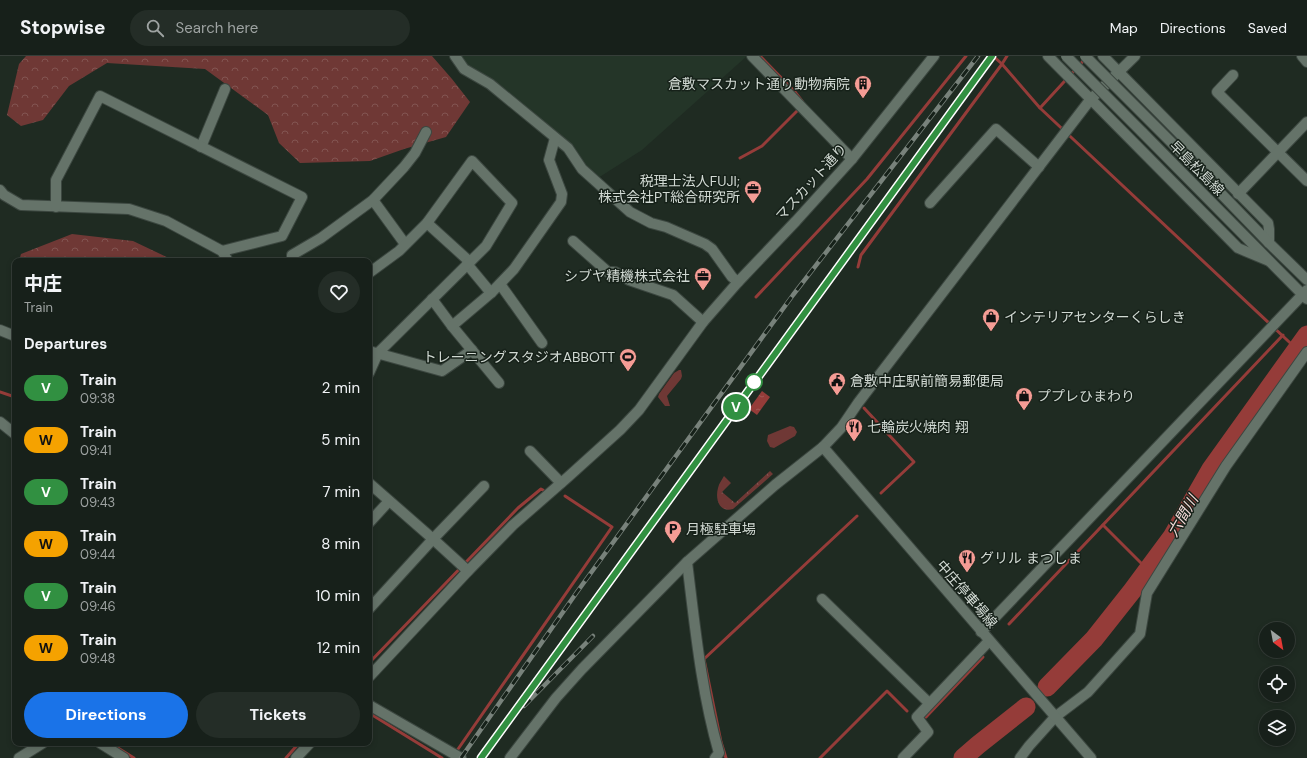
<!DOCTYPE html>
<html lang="en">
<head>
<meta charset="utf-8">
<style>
  :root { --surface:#17201a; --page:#242d27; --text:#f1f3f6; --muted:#9ea3a2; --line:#363e39; --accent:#1a73e8 }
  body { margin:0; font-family:"DM Sans","Noto Sans JP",sans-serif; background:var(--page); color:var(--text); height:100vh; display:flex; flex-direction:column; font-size:15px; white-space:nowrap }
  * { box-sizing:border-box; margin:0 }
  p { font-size:13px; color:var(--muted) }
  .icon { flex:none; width:22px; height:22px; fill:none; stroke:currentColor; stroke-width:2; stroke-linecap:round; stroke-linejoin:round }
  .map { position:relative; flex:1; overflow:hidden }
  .sheet { position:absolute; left:12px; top:202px; width:360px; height:488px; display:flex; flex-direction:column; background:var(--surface); border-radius:8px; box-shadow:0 2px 6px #0003,0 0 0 1px var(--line) }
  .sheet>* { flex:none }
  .badge { padding:0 8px; border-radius:13px; font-size:14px; line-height:26px }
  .needle { width:26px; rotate:148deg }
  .fabs { position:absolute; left:1259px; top:566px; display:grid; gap:8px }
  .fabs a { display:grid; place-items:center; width:36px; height:36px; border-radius:50%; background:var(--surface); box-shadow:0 2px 6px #0003,0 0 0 1px var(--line); font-size:20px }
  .map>.badge { position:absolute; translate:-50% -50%; box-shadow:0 0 0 2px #fff }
  h2 { padding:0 12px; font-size:15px; line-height:36px }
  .round { display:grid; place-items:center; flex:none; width:42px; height:42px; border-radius:21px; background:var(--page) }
  .head { display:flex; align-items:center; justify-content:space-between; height:68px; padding:0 12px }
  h1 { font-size:19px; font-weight:700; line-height:30px }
  .primary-button { display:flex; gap:8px; margin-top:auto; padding:8px 12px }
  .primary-button a { flex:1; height:46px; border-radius:24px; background:var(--accent); color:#fff; font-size:16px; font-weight:700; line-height:46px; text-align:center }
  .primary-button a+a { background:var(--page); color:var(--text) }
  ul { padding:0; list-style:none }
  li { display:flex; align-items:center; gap:12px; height:52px; padding:0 12px }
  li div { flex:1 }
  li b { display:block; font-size:15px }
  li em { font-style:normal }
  li .badge { min-width:44px; font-weight:700; text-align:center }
  header { display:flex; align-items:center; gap:24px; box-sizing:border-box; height:56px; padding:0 20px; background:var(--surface); border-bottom:1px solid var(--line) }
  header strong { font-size:19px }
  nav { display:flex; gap:22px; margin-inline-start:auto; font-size:14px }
  .search { width:280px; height:36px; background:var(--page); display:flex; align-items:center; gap:10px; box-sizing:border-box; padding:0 14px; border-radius:22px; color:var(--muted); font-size:15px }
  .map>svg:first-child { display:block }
</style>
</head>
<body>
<header>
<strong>Stopwise</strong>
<div class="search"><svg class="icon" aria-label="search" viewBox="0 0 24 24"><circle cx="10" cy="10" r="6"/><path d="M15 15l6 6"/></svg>Search here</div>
<nav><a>Map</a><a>Directions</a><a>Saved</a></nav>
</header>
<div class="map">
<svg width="1307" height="702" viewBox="0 0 1307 702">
  <defs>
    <pattern id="forest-crowns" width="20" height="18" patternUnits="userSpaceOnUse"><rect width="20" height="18" fill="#6f3835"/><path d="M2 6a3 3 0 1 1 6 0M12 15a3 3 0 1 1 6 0" fill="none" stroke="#825451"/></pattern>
    <pattern id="water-ripples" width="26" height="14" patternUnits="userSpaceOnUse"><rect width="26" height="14" fill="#953c39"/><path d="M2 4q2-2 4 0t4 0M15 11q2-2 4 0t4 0" fill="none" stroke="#a35855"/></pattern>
  </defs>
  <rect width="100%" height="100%" fill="#1f2b22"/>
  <path fill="#243528" d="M457 0H747L642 94 598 122 464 12Z"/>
  <g fill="url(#forest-crowns)">
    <path d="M26 0H432L452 23 470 46 446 81 404 93 370 105 300 107 279 87 268 59 205 13 107 7 69 30 43 64 21 70 7 59 19 8Z"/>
    <path d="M72 178 133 185 175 205H19L21 198Z"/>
    <path d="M770 415 773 418 733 453C719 457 715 443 718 432 719 427 722 424 724 420L731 427 722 436 735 447Z"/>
  </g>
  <g fill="#6f3835">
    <path d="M679 314H681L682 320 681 323 667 340 670 350H665L658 341 659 338 674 317Z"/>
    <path d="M790 370 794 371 797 376 795 380 774 392 770 391 767 385 768 379Z"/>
  </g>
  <path fill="url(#water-ripples)" d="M762 335 770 341 757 359 749 353Z"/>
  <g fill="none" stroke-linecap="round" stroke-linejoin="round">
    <g stroke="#953c39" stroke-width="3">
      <path d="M760 0 795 36 802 45"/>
      <path d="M1007 0 1002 8 1040 52 1303 299"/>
      <path d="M1040 52 1085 3"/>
      <path d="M740 102 762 90 800 52"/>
      <path d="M858 211 861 199 1002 8 993 0"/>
      <path d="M756 241 867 123 966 0"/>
      <path d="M0 336 15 341"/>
      <path d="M864 352 914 406 881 437"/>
      <path d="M1103 469 1148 514"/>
      <path d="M1009 568 1283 279"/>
      <path d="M369 607 518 452 541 433 543 434"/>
      <path d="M369 657 442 702"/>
      <path d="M926 661 983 601"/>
      <path d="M110 687 134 702"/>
      <path d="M456 696 612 471 565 440"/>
      <path d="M286 702 299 687"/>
      <path d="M726 702 721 686 704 603 857 460"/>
      <path d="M820 702 887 635 907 655"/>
    </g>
    <g stroke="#953c39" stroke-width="19">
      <path d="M1047 631 1094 583 1132 535 1172 481 1211 413 1307 279"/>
      <path d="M963 702 978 689 1026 651"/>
    </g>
    <defs>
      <g id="minor">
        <path d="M455 0 464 13 490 28 568 92 582 113 630 156 651 167 666 171 705 188 712 193 732 221 738 226"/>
        <path d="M752 0 852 103"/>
        <path d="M1302 0 1307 6"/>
        <path d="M1233 19 1217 36 1307 125"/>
        <path d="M201 91 225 33"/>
        <path d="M0 134 4 139 21 149 129 153 166 165 222 195 228 205"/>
        <path d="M1238 138 1307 66"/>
        <path d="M373 144 405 188"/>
        <path d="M930 147 996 73 1039 111"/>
        <path d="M56 151V124L100 40 302 141 282 180 222 195"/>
        <path d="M427 167 470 206"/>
        <path d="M573 185 608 216H615L629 224 673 239 703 266"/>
        <path d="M292 205V199L321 182 373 144 404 111 415 97 426 76"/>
        <path d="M467 208 491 237"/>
        <path d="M369 217 399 195 427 167 472 105 512 147 486 190 378 297 369 317"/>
        <path d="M500 228 542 287"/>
        <path d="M432 243 452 270 499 327"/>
        <path d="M452 270 491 237 514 213 561 146 562 138 549 104 555 82"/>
        <path d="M0 274 15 280"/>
        <path d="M369 295 442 315 472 294"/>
        <path d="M823 391 841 372 858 347 1090 44 1135 0"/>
        <path d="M530 395 561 427"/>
        <path d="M369 427 433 483 369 553"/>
        <path d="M369 467 389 445"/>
        <path d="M687 506C695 570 701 635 719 697L715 702"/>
        <path d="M468 515 433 483 484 430"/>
        <path d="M822 543 929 647"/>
        <path d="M369 649 461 702"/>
        <path d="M100 687 124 702"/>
        <path d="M19 702 43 687"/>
        <path d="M903 702 928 676 917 661 989 585"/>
        <path d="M1020 702 1029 690 1055 661 1088 636 1140 578 1147 537 1226 410 1307 296"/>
      </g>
      <g id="tertiary">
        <path d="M0 366 15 378"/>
        <path d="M981 576 1307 234"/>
        <path d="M369 621 468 515 513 469 568 421 620 374 639 354 703 266 738 226 796 165 852 103 934 0"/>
        <path d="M296 702 310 687"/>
        <path d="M510 702 556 642 582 613 687 506 775 429 823 391"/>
      </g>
      <g id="secondary">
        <path d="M1048 0 1238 192 1269 205"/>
        <path d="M1103 0 1268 167 1269 173V187"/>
        <path d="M1142 76 1307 243"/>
        <path d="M1174 89 1269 187 1307 224"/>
        <path d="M823 391 1091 702"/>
      </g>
    </defs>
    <use href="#minor" stroke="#3c4740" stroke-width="12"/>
    <use href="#tertiary" stroke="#3c4740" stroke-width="12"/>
    <use href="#secondary" stroke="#3c4740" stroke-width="12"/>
    <use href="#minor" stroke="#657369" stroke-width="10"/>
    <use href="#tertiary" stroke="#657369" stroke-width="10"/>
    <use href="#secondary" stroke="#657369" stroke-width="10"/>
    <defs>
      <g id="rail">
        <path d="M524 650 593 580"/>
        <path d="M461 702 577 536 793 239 978 0"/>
        <path d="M481 702 992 0"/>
      </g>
    </defs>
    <use href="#rail" stroke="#78827b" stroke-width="4.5"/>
    <use href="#rail" stroke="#162119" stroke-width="3" stroke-dasharray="9" stroke-linecap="butt"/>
    <defs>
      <g id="secondary-bridge">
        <path d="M1066 0 1142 76"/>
        <path d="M1085 0 1174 89"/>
      </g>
    </defs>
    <use href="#secondary-bridge" stroke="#3c4740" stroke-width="12" stroke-linecap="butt"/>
    <use href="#secondary-bridge" stroke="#657369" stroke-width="10"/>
  </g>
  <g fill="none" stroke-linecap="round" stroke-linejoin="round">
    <defs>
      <path id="line" d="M481 702 992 0"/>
    </defs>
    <use href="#line" stroke="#fff" stroke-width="9"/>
    <use href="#line" stroke="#319041" stroke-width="6"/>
  </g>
  <defs>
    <symbol id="building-pin" viewBox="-11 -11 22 30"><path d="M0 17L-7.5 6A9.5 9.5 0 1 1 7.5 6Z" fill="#f59c95" stroke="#162119"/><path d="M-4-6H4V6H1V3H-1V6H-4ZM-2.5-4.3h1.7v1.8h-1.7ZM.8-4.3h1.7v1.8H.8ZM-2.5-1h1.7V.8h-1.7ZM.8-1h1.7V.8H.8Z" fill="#111"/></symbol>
    <symbol id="office-pin" viewBox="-11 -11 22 30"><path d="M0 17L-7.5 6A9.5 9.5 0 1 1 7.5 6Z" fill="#f59c95" stroke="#162119"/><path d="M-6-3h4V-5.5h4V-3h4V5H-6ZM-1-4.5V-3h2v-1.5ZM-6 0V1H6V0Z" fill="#111"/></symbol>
    <symbol id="shop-pin" viewBox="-11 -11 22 30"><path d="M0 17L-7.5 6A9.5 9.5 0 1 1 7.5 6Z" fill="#f59c95" stroke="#162119"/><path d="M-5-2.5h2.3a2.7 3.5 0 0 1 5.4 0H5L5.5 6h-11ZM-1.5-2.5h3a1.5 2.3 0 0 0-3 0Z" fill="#111"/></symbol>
    <symbol id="stadium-pin" viewBox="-11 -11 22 30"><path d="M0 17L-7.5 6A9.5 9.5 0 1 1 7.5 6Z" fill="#f59c95" stroke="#162119"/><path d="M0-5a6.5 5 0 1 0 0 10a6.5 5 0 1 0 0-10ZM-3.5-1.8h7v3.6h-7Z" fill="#111"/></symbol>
    <symbol id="civic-pin" viewBox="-11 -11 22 30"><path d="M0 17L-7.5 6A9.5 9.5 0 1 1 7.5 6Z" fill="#f59c95" stroke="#162119"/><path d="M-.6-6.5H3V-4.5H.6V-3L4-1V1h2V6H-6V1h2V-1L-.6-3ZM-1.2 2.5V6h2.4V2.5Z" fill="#111"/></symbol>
    <symbol id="restaurant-pin" viewBox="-11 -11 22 30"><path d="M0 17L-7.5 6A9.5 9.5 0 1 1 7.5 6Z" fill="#f59c95" stroke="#162119"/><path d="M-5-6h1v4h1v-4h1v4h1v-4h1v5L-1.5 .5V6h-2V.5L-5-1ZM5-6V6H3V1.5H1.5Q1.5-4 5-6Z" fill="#111"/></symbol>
    <symbol id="parking-pin" viewBox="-11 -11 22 30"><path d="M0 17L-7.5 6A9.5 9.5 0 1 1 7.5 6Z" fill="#f59c95" stroke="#162119"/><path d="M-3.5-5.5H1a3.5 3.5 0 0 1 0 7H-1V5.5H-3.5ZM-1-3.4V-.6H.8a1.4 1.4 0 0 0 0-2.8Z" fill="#111"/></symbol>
  </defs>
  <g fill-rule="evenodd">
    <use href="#building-pin" x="853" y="18" width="20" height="27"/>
    <use href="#office-pin" x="743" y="123" width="20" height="27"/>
    <use href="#office-pin" x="693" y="210" width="20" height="27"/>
    <use href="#shop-pin" x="981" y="251" width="20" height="27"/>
    <use href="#stadium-pin" x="618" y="291" width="20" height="27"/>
    <use href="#civic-pin" x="827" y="315" width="20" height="27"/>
    <use href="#shop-pin" x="1014" y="330" width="20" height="27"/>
    <use href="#restaurant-pin" x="844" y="361" width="20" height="27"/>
    <use href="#parking-pin" x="663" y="463" width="20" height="27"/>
    <use href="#restaurant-pin" x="957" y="492" width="20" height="27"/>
  </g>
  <circle fill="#fff" stroke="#319041" stroke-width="2" cx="754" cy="326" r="8"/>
  <g text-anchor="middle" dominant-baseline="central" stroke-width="3" stroke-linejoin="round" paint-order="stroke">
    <g font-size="14" fill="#d1d9d3" stroke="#162119" text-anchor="start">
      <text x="850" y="28" text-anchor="end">倉敷マスカット通り動物病院</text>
      <text x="740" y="125" text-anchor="end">税理士法人FUJI;<tspan x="740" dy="16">株式会社PT総合研究所</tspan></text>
      <text x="690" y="220" text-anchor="end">シブヤ精機株式会社</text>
      <text x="1004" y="261">インテリアセンターくらしき</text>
      <text x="615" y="301" text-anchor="end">トレーニングスタジオABBOTT</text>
      <text x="850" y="325">倉敷中庄駅前簡易郵便局</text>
      <text x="1037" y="340">ププレひまわり</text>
      <text x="867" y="371">七輪炭火焼肉 翔</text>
      <text x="686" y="473">月極駐車場</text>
      <text x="980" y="502">グリル まつしま</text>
    </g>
    <g font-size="14" fill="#d1d9d3" stroke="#162119">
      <text transform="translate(1197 112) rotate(45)">早島松島線</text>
      <text transform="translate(811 126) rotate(-48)">マスカット通り</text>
      <text transform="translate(967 538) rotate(49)">中庄停車場線</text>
    </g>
    <g font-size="15" font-style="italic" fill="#f5dad8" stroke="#162119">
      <text transform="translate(1183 460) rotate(-60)">六間川</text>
    </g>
  </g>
</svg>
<div class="fabs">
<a><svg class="needle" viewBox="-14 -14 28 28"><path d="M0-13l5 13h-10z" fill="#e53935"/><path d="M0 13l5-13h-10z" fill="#9ea3a2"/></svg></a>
<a><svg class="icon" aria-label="locate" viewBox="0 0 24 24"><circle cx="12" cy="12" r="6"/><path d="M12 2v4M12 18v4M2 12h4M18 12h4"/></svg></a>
<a><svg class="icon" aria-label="layers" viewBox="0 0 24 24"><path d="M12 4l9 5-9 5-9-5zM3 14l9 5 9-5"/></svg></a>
</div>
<b class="badge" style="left:736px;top:351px;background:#319041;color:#fff">V</b>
<section class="sheet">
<div class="head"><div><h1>中庄</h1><p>Train</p></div><a class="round"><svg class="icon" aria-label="heart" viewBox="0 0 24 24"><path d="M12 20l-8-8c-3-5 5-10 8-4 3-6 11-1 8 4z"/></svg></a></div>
<h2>Departures</h2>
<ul>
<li><span class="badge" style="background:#319041;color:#fff">V</span><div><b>Train</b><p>09:38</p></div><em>2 min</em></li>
<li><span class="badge" style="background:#f5a200;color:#111">W</span><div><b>Train</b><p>09:41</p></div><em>5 min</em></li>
<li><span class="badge" style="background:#319041;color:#fff">V</span><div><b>Train</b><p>09:43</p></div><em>7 min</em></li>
<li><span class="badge" style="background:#f5a200;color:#111">W</span><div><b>Train</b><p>09:44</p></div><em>8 min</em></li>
<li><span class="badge" style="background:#319041;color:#fff">V</span><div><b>Train</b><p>09:46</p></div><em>10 min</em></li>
<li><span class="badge" style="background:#f5a200;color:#111">W</span><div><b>Train</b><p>09:48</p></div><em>12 min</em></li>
</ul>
<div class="primary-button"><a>Directions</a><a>Tickets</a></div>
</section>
</div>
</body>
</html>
